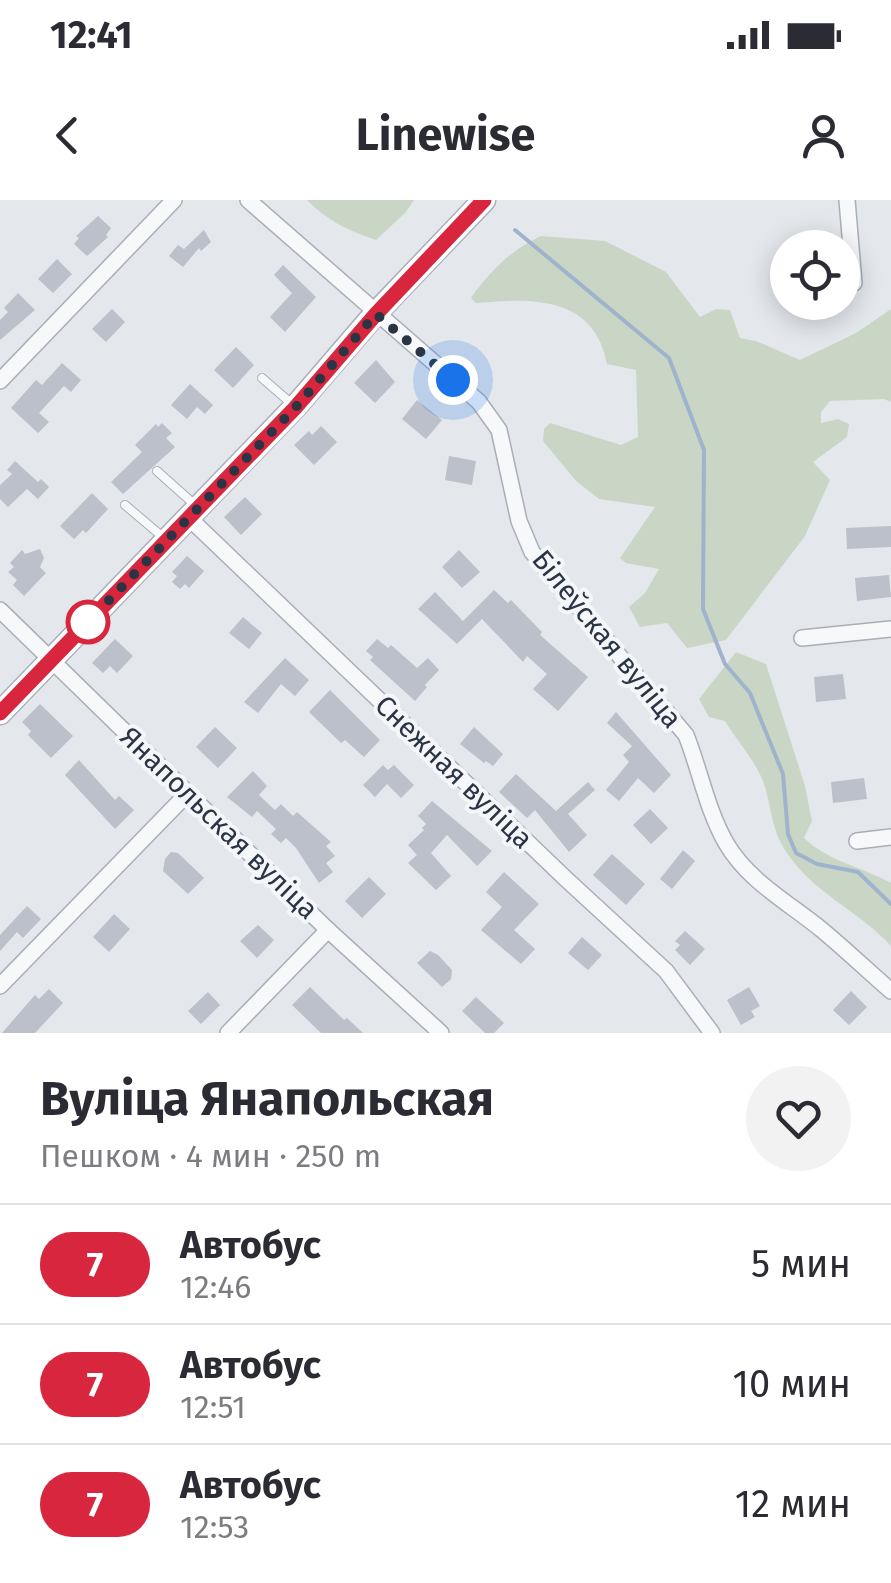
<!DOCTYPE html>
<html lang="ru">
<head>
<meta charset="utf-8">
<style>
  :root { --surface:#fff; --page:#f2f2f3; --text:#2b2b33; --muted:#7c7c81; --line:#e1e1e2 }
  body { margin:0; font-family:"Fira Sans",sans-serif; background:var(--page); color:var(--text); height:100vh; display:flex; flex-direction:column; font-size:38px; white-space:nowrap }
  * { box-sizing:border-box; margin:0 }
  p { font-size:32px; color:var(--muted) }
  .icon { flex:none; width:55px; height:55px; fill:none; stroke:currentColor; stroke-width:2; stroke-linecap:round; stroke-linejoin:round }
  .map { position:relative; height:833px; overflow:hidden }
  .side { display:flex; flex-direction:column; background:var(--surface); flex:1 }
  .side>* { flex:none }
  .badge { padding:0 20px; border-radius:32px; font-size:35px; line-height:65px }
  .controls { position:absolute; left:770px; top:30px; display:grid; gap:20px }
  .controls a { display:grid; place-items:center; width:90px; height:90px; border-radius:50%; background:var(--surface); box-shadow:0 5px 25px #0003; font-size:50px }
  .you { position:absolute; width:50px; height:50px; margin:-25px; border:8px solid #fff; border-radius:50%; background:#1a73e8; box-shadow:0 0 0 15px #1a73e833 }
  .map>.badge { position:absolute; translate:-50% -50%; box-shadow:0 0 0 5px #fff }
  .round { display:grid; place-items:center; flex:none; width:105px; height:105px; border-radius:52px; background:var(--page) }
  .summary { display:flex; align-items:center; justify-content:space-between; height:170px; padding:0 40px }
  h1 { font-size:48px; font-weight:700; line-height:75px }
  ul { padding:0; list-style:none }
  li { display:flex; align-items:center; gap:30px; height:120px; padding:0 40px; border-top:2px solid var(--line) }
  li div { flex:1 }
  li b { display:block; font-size:38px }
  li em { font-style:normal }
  li .badge { min-width:110px; font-weight:700; text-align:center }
  .status { display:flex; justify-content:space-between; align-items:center; height:70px; padding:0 50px; background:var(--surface); direction:ltr }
  .status svg { height:28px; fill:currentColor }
  header { display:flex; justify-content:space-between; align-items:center; height:130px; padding:0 40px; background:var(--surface); font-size:45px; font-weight:700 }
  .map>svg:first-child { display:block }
</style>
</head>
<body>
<div class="status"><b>12:41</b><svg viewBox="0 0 49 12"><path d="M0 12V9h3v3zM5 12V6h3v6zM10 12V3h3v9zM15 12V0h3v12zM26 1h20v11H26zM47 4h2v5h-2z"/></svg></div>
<header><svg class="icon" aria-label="back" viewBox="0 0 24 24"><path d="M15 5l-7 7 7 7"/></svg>Linewise<svg class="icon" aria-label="person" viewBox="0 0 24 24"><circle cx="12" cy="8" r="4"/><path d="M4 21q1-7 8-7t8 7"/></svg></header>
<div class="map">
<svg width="891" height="833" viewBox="0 0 891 833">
  <rect width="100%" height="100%" fill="#e4e7ec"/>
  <g fill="#c9d6c5">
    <path d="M307 0H414L406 12 376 40C349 31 326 20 307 0Z"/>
    <path d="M541 36 605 41 666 72 700 117 716 109 730 110 740 138 756 141 800 160 856 133 891 109V202L884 199 830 201 821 212V223L838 219 849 224 847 237 813 262 830 280 805 336 726 440 687 448 667 423 640 427 629 407 645 393 659 369 626 363 620 358 655 307 599 299 576 281 543 241 544 229 550 223 621 245 638 237 636 170 607 164C594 96 533 98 476 103L471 98C490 71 512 49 541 36Z"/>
    <path d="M736 452 766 464 805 586 812 621 804 638C828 661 862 667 891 683V746C861 712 813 693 787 653 772 631 772 612 765 587 759 565 737 541 725 521L709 517 699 499Z"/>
  </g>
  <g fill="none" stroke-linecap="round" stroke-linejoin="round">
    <path stroke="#9fb4cc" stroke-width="4" d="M515 30 669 158 704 250 703 409 725 464 750 493 783 574 788 634 796 653 817 664 858 672 891 704"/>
  </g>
  <g fill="#bbc0ca">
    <path d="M98 16 111 28 106 35 108 37 87 56 74 44 79 38 76 36Z"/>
    <path d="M204 30 211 42 201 51 199 48 183 67 169 56 178 45 184 49Z"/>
    <path d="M57 59 72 74 53 93 38 79Z"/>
    <path d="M283 65 316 97 285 132 270 117 292 93 274 75Z"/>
    <path d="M18 93 35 110 0 140V120L8 112 4 108Z"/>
    <path d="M112 109 125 122 106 142 92 129Z"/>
    <path d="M236 147 254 165 233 188 214 170Z"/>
    <path d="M376 160 395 182 375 203 354 183Z"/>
    <path d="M62 163 81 180 71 192 64 186 39 213 49 222 38 233 11 208 36 180 42 185Z"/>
    <path d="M190 184 213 205 205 214 197 207 187 219 171 205Z"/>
    <path d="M417 200 442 220 426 239 402 219Z"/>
    <path d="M162 223 172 233 166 238 175 247 123 294 111 282 142 252 135 245 156 224 158 227Z"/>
    <path d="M321 226 337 242 314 265 294 245 309 231 312 235Z"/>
    <path d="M449 256 476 261 472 285 445 280Z"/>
    <path d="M15 261 38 282 41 279 49 287 38 299 27 289 8 307 0 299V285L12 274 7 270Z"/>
    <path d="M92 293 108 309 86 333 83 330 74 339 60 326Z"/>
    <path d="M245 297 262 314 241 335 224 317Z"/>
    <path d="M891 326V347L847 349 846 328Z"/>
    <path d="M40 349 44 358 40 367 46 373 24 396 13 385 17 380 8 372 14 367 10 363 22 350 25 354Z"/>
    <path d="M459 350 480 372 462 388 442 367Z"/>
    <path d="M187 356 204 371 189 388 185 384 180 389 172 382 177 376 172 372Z"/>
    <path d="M889 375 891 397 857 401 855 378Z"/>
    <path d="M494 390 508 403 511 400 542 432 540 435 588 477 558 511 533 489 547 474 527 456 523 462 482 419 457 444 418 409 435 392 463 421Z"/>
    <path d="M243 417 262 433 249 449 229 433Z"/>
    <path d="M115 439 133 456 117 473 110 466 103 473 92 463Z"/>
    <path d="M377 439 388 448 391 445 417 468 428 458 439 470 425 485 427 487 415 501 370 460 373 457 366 451Z"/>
    <path d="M285 458 309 480 295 496 281 484 258 513 244 502Z"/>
    <path d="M843 474 846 499 816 502 814 477Z"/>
    <path d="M330 490 380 540 364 557 345 540 341 543 309 512Z"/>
    <path d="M40 504 73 536 51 558 28 535 31 531 22 522Z"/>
    <path d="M616 512 671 575 654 593 638 578 619 601 606 590 629 562 623 555 632 546 607 523Z"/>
    <path d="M215 527 237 548 218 568 196 547Z"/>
    <path d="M474 527 503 554 493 566 486 561 484 563 460 544Z"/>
    <path d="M79 560 115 600 119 596 134 610 115 629 65 575Z"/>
    <path d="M383 565 388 570 394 565 414 585 401 598 387 584 375 597 363 585Z"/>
    <path d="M253 571 267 586 259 595 275 610 281 604 293 616 297 612 331 642 326 646 335 656 326 663 333 672 319 683 296 648 286 638 281 643 271 634 276 629 257 611 252 617 227 597Z"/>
    <path d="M516 574 556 611 588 582 595 590 568 614 587 635 569 652 535 610 527 618 499 592Z"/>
    <path d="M864 578 867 599 833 603 831 582Z"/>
    <path d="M432 601 492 651 477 666 447 635 431 653 451 676 436 690 408 663 417 655 408 645 424 630 422 628 426 624 418 616Z"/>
    <path d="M650 609 668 628 651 644 633 625Z"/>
    <path d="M683 650 695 661 672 689 660 679Z"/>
    <path d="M171 652 178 653 204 678 188 694 163 671 165 659Z"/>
    <path d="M612 654 645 684 626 705 593 675Z"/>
    <path d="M504 672 539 704 514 730 535 749 521 764 481 730 502 707 486 692Z"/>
    <path d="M369 677 386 694 362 718 345 701Z"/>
    <path d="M27 706 41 719 23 738 17 732 0 751V735Z"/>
    <path d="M114 714 130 729 109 752 93 737Z"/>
    <path d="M258 725 274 740 257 758 240 741Z"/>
    <path d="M685 731 705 749 690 765 675 750 680 745 675 741Z"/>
    <path d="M582 737 602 755 588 770 568 753Z"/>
    <path d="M430 751 438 755 452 770 451 779 442 787 417 763Z"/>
    <path d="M310 787 344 820 347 818 363 833H321L292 805Z"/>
    <path d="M749 787 760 806 751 811 755 817 741 825 727 800Z"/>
    <path d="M49 789 63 803 35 833H2L35 795 39 799Z"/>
    <path d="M851 791 867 807 849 825 833 810Z"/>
    <path d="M208 792 220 805 201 824 188 811Z"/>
    <path d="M476 797 504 823 494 833H485L462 811Z"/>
  </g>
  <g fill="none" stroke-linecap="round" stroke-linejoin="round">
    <defs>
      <g id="lane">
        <path d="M262 178 292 204"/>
        <path d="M157 271 195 305"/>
        <path d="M125 305 164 338"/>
      </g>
      <g id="street">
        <path d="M248 0 479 202 499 230 519 321 532 352 686 535C700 570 707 610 726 643 748 681 789 703 822 730 846 750 868 771 891 791"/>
        <path d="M847 0 854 83"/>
        <path d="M0 181 174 0"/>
        <path d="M189 318 566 679 666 771 712 833"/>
        <path d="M0 410 328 730 441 833"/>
        <path d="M802 438 891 429"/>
        <path d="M857 641 891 637"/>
        <path d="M0 786 187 594"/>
        <path d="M228 833 328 730"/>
      </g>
      <path id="secondary" d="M0 513 295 207 375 114 484 0"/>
    </defs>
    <use href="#lane" stroke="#a9aeb7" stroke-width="10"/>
    <use href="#street" stroke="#a9aeb7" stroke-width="18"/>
    <use href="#secondary" stroke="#a9aeb7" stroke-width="25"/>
    <use href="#lane" stroke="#f7f8fa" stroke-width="8"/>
    <use href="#street" stroke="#f7f8fa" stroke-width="15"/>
    <use href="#secondary" stroke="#fff" stroke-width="22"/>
  </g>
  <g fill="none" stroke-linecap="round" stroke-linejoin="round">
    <defs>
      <path id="line" d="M0 513 295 208 376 114 484 0"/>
    </defs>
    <use href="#line" stroke="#fff" stroke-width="22"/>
    <use href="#line" stroke="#d7263d" stroke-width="15"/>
    <path stroke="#2b3445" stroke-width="10" stroke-dasharray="0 18" d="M88 422 86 424 295 208 376 114 453 180"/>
  </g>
  <circle fill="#fff" stroke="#d7263d" stroke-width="5" cx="88" cy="422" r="20"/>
  <g text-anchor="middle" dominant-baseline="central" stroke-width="8" stroke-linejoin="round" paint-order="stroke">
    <g font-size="28" fill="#2b3445" stroke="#f4f6f9">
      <text transform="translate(607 439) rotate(51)">Білеўская вуліца</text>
      <text transform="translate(454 572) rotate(44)">Снежная вуліца</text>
      <text transform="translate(219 623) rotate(44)">Янапольская вуліца</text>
    </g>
  </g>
</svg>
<div class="controls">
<a><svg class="icon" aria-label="locate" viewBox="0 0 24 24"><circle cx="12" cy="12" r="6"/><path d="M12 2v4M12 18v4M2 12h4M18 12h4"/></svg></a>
</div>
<div class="you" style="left:453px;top:180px"></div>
</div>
<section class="side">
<div class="summary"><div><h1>Вуліца Янапольская</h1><p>Пешком · 4 мин · 250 m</p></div><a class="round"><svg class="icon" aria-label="heart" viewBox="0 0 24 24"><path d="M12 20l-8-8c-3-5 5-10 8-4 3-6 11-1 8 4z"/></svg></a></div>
<ul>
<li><span class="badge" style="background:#d7263d;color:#fff">7</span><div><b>Автобус</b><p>12:46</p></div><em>5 мин</em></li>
<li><span class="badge" style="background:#d7263d;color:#fff">7</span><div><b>Автобус</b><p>12:51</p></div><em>10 мин</em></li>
<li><span class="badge" style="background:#d7263d;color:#fff">7</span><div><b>Автобус</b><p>12:53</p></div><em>12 мин</em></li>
</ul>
</section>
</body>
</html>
